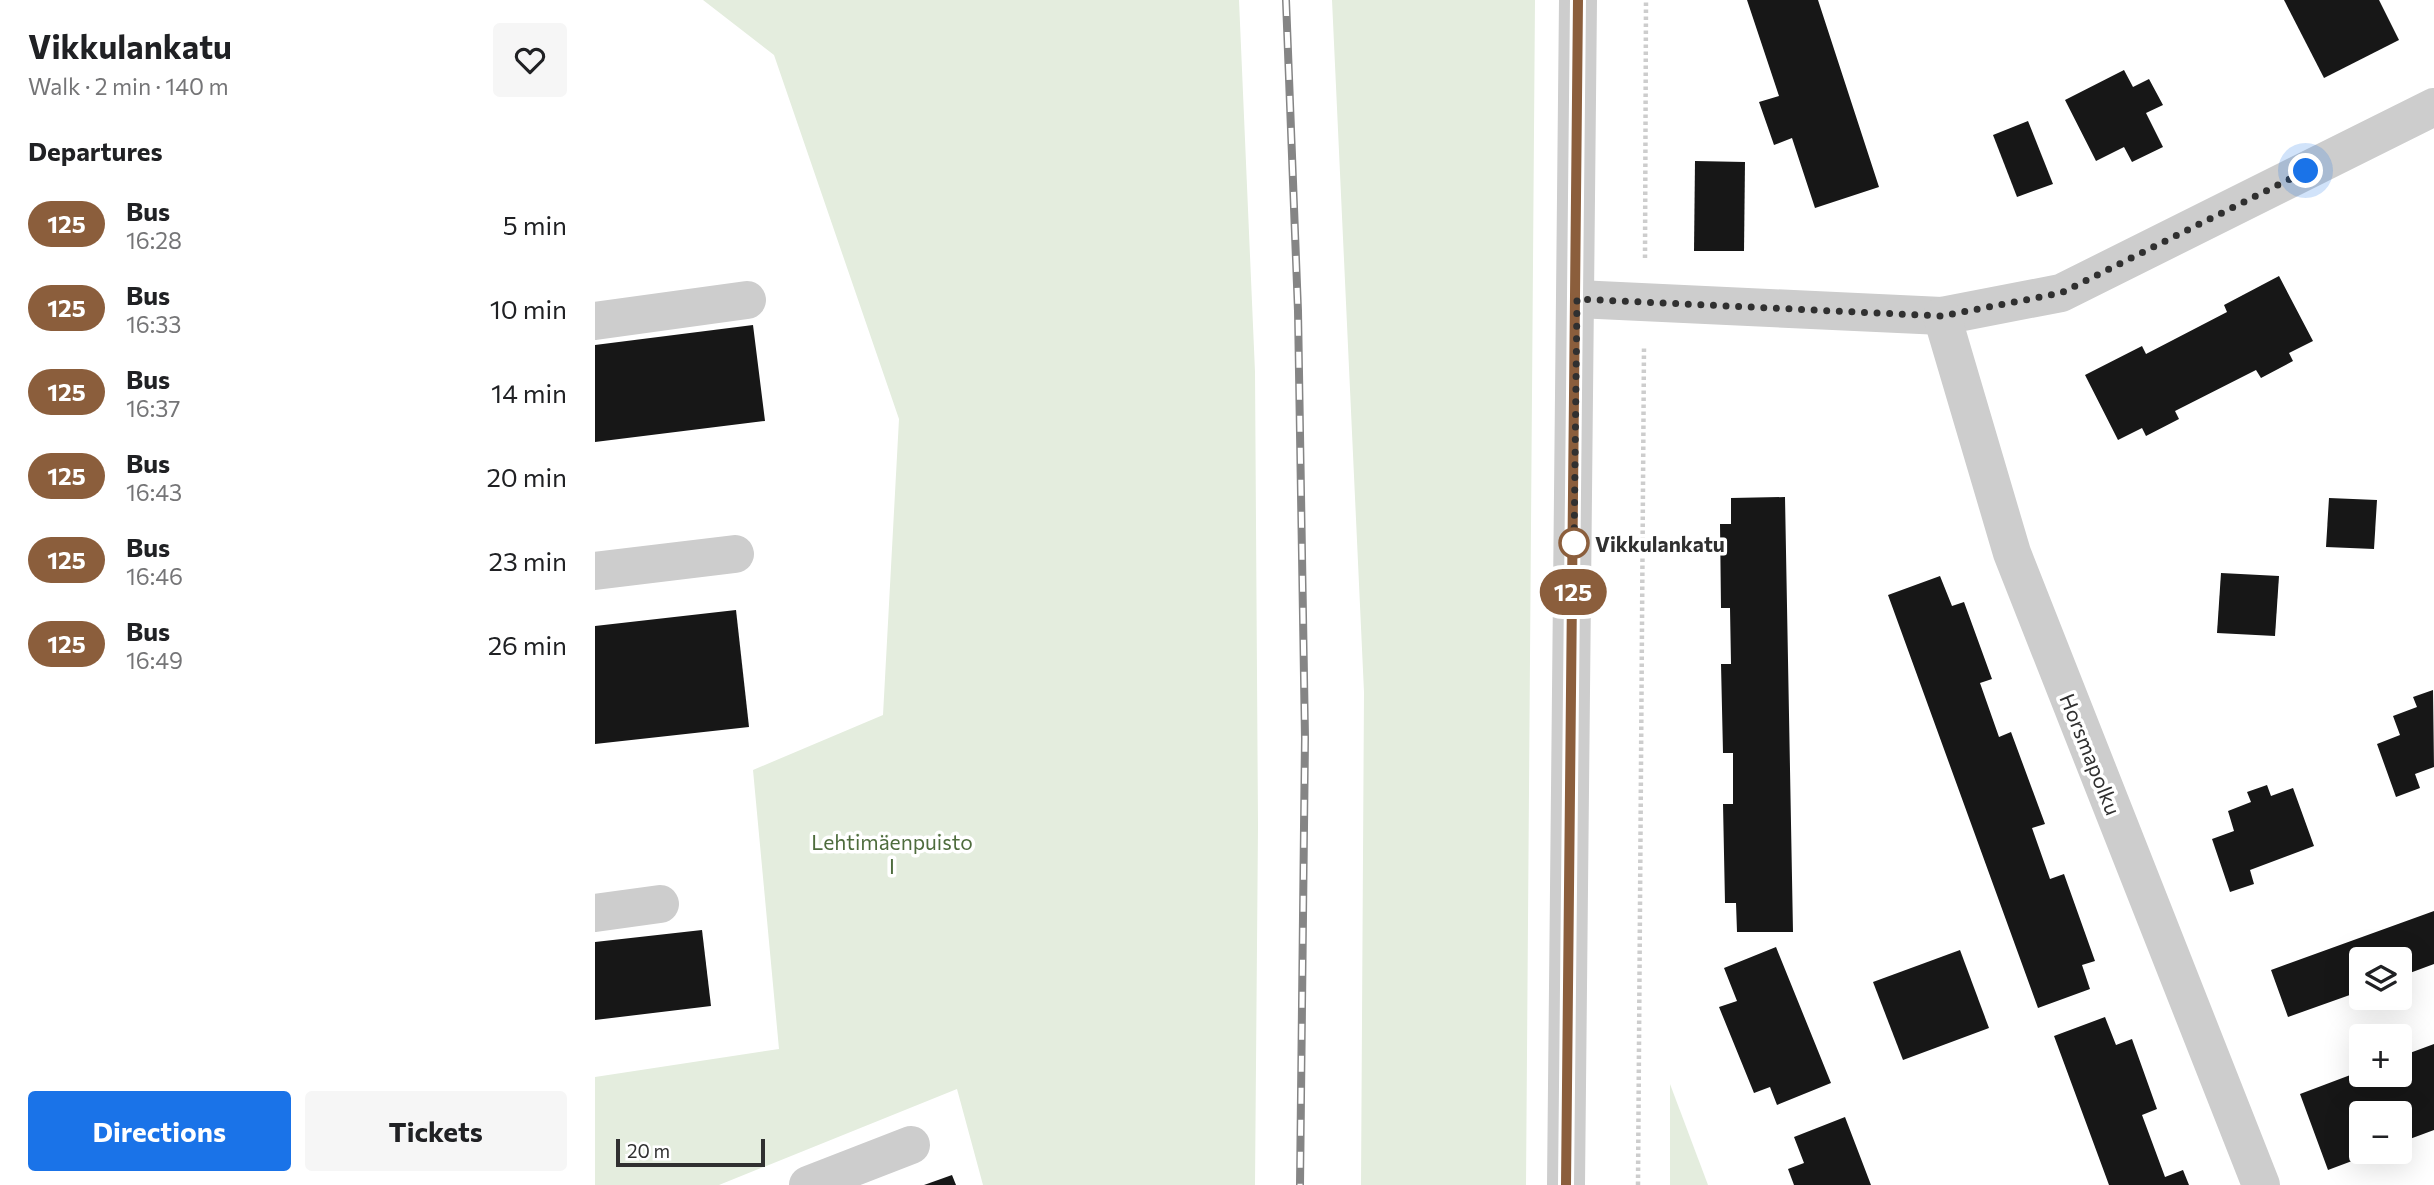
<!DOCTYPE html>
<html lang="en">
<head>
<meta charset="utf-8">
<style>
  :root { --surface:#fff; --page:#f6f6f6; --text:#202124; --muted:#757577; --accent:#1a73e8 }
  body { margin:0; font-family:Commissioner,sans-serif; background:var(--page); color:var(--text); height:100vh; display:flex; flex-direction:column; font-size:26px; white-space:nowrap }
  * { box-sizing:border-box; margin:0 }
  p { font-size:23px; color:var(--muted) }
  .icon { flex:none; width:38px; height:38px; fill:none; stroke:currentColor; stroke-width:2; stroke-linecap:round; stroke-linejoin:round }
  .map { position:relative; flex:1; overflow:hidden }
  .drawer { display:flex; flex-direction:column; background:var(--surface); width:595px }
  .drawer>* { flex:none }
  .badge { padding:0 14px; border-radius:23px; font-size:24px; line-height:46px }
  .buttons { position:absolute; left:1754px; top:947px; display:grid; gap:14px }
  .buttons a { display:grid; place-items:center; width:63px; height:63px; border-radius:7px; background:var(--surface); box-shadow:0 7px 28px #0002; font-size:35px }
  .scale { position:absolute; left:21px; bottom:18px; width:149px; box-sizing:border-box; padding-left:7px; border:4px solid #303030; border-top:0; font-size:19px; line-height:24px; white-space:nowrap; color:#303030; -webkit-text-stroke:5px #fff; paint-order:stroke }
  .you { position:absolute; width:35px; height:35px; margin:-18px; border:5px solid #fff; border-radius:50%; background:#1a73e8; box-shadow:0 0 0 10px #1a73e833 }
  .map>.badge { position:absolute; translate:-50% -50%; box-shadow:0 0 0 4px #fff }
  h2 { padding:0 28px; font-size:26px; line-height:63px }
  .round { display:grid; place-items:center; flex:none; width:74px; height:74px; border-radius:7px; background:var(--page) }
  .overview { display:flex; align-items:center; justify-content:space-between; height:119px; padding:0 28px }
  h1 { font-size:33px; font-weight:700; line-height:52px }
  .action { display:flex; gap:14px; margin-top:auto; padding:14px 28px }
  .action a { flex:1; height:80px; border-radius:7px; background:var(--accent); color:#fff; font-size:28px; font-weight:700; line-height:80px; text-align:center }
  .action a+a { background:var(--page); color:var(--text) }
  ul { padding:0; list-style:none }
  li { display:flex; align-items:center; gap:21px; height:84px; padding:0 28px }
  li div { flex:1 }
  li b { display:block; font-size:26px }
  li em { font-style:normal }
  li .badge { min-width:77px; font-weight:700; text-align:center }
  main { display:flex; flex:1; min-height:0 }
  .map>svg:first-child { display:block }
</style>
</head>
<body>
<main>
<section class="drawer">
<div class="overview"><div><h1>Vikkulankatu</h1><p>Walk · 2 min · 140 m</p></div><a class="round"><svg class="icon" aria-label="heart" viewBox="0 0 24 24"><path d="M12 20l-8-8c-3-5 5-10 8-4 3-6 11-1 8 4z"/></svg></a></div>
<h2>Departures</h2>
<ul>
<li><span class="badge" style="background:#8b5e3c;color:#fff">125</span><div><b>Bus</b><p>16:28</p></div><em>5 min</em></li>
<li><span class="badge" style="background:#8b5e3c;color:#fff">125</span><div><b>Bus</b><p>16:33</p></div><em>10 min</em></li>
<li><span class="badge" style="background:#8b5e3c;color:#fff">125</span><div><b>Bus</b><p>16:37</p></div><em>14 min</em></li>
<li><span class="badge" style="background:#8b5e3c;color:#fff">125</span><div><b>Bus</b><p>16:43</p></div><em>20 min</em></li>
<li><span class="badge" style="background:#8b5e3c;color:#fff">125</span><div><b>Bus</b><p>16:46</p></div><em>23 min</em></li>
<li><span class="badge" style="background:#8b5e3c;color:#fff">125</span><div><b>Bus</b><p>16:49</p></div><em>26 min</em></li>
</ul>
<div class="action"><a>Directions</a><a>Tickets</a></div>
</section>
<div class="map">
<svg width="1839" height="1185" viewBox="0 0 1839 1185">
  <rect width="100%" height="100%" fill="#fff"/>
  <g fill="#e4edde">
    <path d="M108 0H644L660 372 663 826 660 1185H388L362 1089 124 1185H0V1077L184 1049 158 770 288 715 304 419 179 55Z"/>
    <path d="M737 0H940L931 1185H766L769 692Z"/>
    <path d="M1075 1084 1113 1185H1075Z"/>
  </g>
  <g fill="#171717">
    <path d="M1152 0H1223L1284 187 1220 208 1197 138 1179 145 1164 102 1184 96Z"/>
    <path d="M1689 0H1784L1804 40 1729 78Z"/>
    <path d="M1529 70 1538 87 1554 79 1568 105 1551 113 1568 147 1537 162 1529 147 1501 161 1470 100Z"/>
    <path d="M1433 121 1458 184 1422 197 1398 135Z"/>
    <path d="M1100 161 1150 162 1149 251H1099Z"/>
    <path d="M1684 276 1718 341 1694 353 1698 361 1666 378 1661 370 1580 411 1584 419 1551 436 1547 428 1523 440 1490 375 1547 346 1551 354 1632 312 1629 305Z"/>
    <path d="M158 325 170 421 0 442V345Z"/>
    <path d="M1190 497 1198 932H1142L1141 903H1130L1128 804H1138V753H1128L1126 664H1136L1135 608H1126L1125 524H1136V498Z"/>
    <path d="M1734 498 1782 500 1779 549 1731 547Z"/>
    <path d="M1626 573 1684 576 1680 636 1622 633Z"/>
    <path d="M1345 576 1357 606 1369 602 1397 679 1385 683 1404 737 1416 732 1450 824 1437 828 1455 879 1469 874 1500 961 1487 965 1495 989 1443 1008 1293 595Z"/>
    <path d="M141 610 154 727 0 744V626Z"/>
    <path d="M1838 690 1839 767 1820 774 1825 788 1801 797 1782 744 1805 735 1798 716 1822 707 1818 697Z"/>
    <path d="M1672 785 1676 796 1698 788 1719 846 1655 870 1659 884 1635 892 1617 839 1639 831 1633 811 1656 802 1652 792Z"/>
    <path d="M1839 911V964L1804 977V959H1766V991L1693 1017 1676 970Z"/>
    <path d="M107 930 116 1006 0 1020V942Z"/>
    <path d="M1181 947 1236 1083 1182 1105 1175 1087 1159 1093 1124 1007 1142 1001 1129 968Z"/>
    <path d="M1365 950 1394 1028 1308 1060 1278 982Z"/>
    <path d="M1510 1017 1521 1045 1537 1039 1562 1109 1547 1115 1570 1177 1588 1170 1594 1185H1514L1459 1036Z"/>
    <path d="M1839 1044V1130L1804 1143V1113H1766V1152H1781L1733 1170 1705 1094 1766 1071V1074H1804V1057Z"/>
    <path d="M1250 1117 1276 1185H1199L1193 1169 1209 1163 1199 1137Z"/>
    <path d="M357 1175 361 1185H329Z"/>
  </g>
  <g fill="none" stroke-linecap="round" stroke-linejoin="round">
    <g stroke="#cdcdcd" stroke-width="4.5" stroke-dasharray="3.5 3.5" stroke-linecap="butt">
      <path d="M1050 258 1051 0"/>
      <path d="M1043 1185 1049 347"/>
    </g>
    <g stroke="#cdcdcd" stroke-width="38">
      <path d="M982 299 1347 316 1466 293 1839 107"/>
      <path d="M1347 316 1417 553 1666 1185"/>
      <path d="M0 321 152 300"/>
      <path d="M0 571 140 554"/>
      <path d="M0 913 65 904"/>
      <path d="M213 1185 316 1145"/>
      <path d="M971 1185 983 0"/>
    </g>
    <defs>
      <path id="rail" d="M691 0 703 311 710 738 705 1185"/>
    </defs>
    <use href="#rail" stroke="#858585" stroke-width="8"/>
    <use href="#rail" stroke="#fff" stroke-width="5" stroke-dasharray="16" stroke-linecap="butt"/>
  </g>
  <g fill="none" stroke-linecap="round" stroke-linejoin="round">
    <defs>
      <path id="line" d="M971 1185 983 0"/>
    </defs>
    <use href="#line" stroke="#fff" stroke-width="16"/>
    <use href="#line" stroke="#8b5e3c" stroke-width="10"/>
    <path stroke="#303030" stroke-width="7" stroke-dasharray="0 12.6" d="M979 543V548L982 299 1347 316 1466 293 1711 171"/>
  </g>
  <circle fill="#fff" stroke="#8b5e3c" stroke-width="3.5" cx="979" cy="543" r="14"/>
  <g text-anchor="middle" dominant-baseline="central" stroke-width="7" stroke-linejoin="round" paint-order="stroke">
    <g font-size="21" font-weight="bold" fill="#303030" stroke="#fff" text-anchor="start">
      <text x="1000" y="543">Vikkulankatu</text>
    </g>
    <g font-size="21" fill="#303030" stroke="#fff">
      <text transform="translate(1496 754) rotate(68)">Horsmapolku</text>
    </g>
    <g font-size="21" fill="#4e6c3d" stroke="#fff">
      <text x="297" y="841">Lehtimäenpuisto<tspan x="297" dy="24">I</tspan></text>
    </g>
  </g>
</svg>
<div class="buttons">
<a><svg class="icon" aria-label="layers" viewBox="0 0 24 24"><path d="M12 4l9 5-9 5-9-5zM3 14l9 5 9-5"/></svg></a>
<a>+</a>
<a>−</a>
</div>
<div class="scale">20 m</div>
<div class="you" style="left:1711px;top:171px"></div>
<b class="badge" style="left:978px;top:592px;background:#8b5e3c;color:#fff">125</b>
</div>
</main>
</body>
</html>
